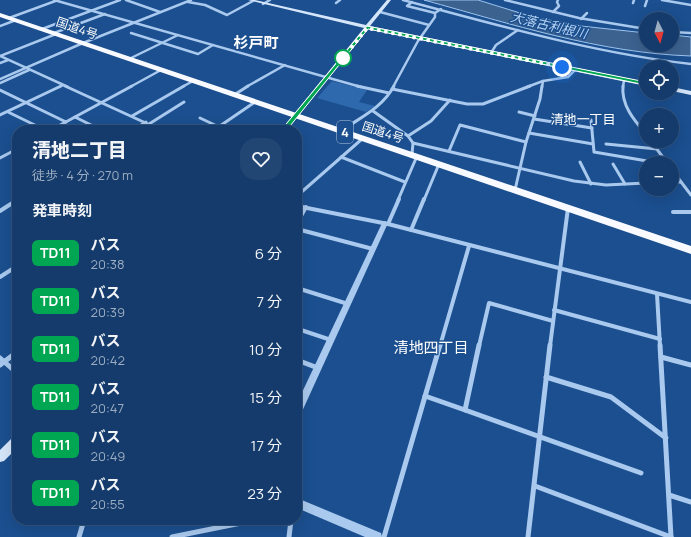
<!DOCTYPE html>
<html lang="ja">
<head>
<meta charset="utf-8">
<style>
  :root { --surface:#143b6b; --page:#214673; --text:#f1f3f6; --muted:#9dadc1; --line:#33557e }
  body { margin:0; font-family:Manrope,"Noto Sans JP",sans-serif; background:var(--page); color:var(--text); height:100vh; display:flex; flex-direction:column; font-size:15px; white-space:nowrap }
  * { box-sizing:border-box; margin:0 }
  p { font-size:13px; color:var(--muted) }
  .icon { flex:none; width:22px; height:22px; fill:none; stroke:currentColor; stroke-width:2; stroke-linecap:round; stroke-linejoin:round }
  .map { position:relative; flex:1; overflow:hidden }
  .sheet { position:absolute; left:12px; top:125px; width:290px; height:400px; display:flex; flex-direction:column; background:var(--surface); border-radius:16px; box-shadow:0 4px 16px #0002,0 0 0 1px var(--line) }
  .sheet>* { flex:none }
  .badge { padding:0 8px; border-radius:6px; font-size:14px; line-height:26px }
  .needle { width:26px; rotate:174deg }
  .controls { position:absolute; left:639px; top:12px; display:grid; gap:8px }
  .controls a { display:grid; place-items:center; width:40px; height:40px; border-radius:50%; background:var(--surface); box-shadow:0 4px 16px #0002,0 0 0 1px var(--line); font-size:20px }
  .you { position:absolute; width:20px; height:20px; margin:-10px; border:3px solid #fff; border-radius:50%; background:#1a73e8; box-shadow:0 0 0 6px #1a73e833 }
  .map>.badge { position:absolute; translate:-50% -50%; box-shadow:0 0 0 2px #fff }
  h2 { padding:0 20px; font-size:15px; line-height:36px }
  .round { display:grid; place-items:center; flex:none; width:42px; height:42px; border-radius:16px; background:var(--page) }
  .head { display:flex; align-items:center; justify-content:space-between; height:68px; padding:0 20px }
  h1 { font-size:19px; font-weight:800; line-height:30px }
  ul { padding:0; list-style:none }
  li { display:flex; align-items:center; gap:12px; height:48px; padding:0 20px }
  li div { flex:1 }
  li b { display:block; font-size:15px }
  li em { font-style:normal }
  li .badge { min-width:44px; font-weight:700; text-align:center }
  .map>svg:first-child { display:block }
</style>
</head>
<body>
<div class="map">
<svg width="691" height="537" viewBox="0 0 691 537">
  <rect width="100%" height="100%" fill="#1b4f8f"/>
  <path fill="#2e69ad" d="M332 81 367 90 359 102 375 106 366 112 317 98Z"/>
  <path fill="#3c6290" stroke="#9cc4f0" d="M424 0H478L533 17 581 26 646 33V45H672V35L691 37V56C600 53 511 24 424 0Z"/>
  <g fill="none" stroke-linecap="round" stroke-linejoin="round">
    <g stroke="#a9c9ee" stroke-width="2.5">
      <path d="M54 0 361 87"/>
      <path d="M126 0 160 12"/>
      <path d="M403 0C498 25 593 53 691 64"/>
      <path d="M505 0 579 18 646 29"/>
      <path d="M662 0 691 5"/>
      <path d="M188 2 205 5 227 15 253 1"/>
      <path d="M412 2 407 6 435 13"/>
      <path d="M336 3 340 0"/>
      <path d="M633 3 634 0"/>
      <path d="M263 4 270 0"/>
      <path d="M645 6 647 0"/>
      <path d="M380 12 429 25"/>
      <path d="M553 12 559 6 557 2 558 0"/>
      <path d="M9 18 58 0"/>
      <path d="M581 19 587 13"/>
      <path d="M0 26 16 20"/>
      <path d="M42 29 120 0"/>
      <path d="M672 32 691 33"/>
      <path d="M54 33 105 14"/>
      <path d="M131 33 198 54 213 45"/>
      <path d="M491 53 496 45 518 30"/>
      <path d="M0 56 68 87"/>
      <path d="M0 56 56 34"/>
      <path d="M129 59 178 35"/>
      <path d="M0 63 8 60"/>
      <path d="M0 79 83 43 191 0"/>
      <path d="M0 83 29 70"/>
      <path d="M59 87 63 85"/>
      <path d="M130 87 161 70"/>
      <path d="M182 87 193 81"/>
      <path d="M246 87 285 65"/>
      <path d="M393 87 418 41 435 17V13L441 9"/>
      <path d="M527 87 543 81 568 77 575 70"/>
      <path d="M542 87 543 81"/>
      <path d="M623 87 624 80"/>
    </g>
    <g stroke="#a9c9ee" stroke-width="3">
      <path d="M65 86 161 130"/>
      <path d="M357 86 389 93"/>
      <path d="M623 86C621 105 634 120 646 134"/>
      <path d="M392 89 467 104H483L530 86"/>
      <path d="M0 90 66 122"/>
      <path d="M234 95 248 86"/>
      <path d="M373 111 408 136 413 143"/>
      <path d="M8 112 45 130"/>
      <path d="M519 112 535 116"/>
      <path d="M0 115 61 86"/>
      <path d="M132 116 184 86"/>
      <path d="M75 117 101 130"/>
      <path d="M200 118 219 127"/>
      <path d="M534 119 592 128"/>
      <path d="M591 120 594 152 659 163"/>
      <path d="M149 124 184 102"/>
      <path d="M51 130 132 86"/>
      <path d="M133 130 146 122"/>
      <path d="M214 130 255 102"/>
      <path d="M341 131C361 117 382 108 394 86"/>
      <path d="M529 133 593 144"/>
      <path d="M408 136 431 121 450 100"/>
      <path d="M651 141 667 163"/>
      <path d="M606 144 657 149"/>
      <path d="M449 151 460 125 526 142"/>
      <path d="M412 154 413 143 574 181 606 185 646 183"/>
      <path d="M341 157 405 182"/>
      <path d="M0 158 17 149"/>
      <path d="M580 162 591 184"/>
      <path d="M613 164 625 184"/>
      <path d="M672 170 691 195"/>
      <path d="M672 182H681"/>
      <path d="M515 190 526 142 540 99 542 86"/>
      <path d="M297 196 362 139"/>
      <path d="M398 200 417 156"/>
      <path d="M424 200 439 164"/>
    </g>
    <g stroke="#a9c9ee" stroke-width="4">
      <path d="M297 206 388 224 691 302"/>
      <path d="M0 211 17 200"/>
      <path d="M673 212H691"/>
      <path d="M297 223 306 207"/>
      <path d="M388 224 399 199"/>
      <path d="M297 229 373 249"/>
      <path d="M411 230 424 199"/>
      <path d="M0 277 17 266"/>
      <path d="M297 288 348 304"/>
      <path d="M657 294 660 346"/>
      <path d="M554 310 660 339"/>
      <path d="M298 329 331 340"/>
      <path d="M440 346 469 246"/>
      <path d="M479 346 489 303 553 321"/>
      <path d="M550 346 568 208"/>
    </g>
    <g stroke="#a9c9ee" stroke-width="5">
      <path d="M479 345 465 410 641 473"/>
      <path d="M660 345 671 537"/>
      <path d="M661 357 691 365"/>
      <path d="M0 358 17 373"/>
      <path d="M297 360 318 368"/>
      <path d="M0 365 17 352"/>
      <path d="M546 377 611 397 666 438"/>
      <path d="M425 396 465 410"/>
      <path d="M535 486 671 537"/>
      <path d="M669 495 691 502"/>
      <path d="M79 537 84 520"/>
      <path d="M172 537 241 523 243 520"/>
      <path d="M289 537 291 520"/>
      <path d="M384 537 440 345"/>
      <path d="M528 537 550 345"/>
    </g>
    <g fill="#a9c9ee" fill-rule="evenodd">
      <path d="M383 221H385L388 223 300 416 297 417V403Z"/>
      <path d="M297 498 381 533 382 537H365L297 508Z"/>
    </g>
    <g fill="#d6e6fa" fill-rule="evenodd">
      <path d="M248 0H255L366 25 387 0H391L370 26 646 82V86L368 29 287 130H281L364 28Z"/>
      <path d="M672 87 691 91V95L672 91Z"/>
      <path d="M17 436V448L4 461 0 462V450L13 437Z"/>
    </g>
    <path fill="#f8faff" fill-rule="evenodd" d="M0 13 691 246V254L0 17Z"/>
  </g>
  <path fill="#00a651" stroke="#fff" d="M367 26 646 82 649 84 646 85 368 29 286 131H282V129Z"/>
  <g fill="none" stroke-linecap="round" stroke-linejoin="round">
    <path stroke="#fff" stroke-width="4" stroke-dasharray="0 7.2" d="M343 58 367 28 562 67"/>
  </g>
  <circle fill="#fff" stroke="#00a651" stroke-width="2" cx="343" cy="58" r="8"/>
  <g text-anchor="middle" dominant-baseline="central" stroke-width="3" stroke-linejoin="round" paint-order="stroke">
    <g font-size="12" fill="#fff" stroke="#1b4f8f">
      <text transform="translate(77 28) rotate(19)">国道4号</text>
      <text transform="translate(383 132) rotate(18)">国道4号</text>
    </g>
    <g font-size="13" font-style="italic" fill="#b5d3f5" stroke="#1b4f8f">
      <text transform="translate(549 25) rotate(13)">大落古利根川</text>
    </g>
    <g font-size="13" fill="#fff" stroke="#1b4f8f">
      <text x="583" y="119">清地一丁目</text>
    </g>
    <rect fill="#1b4f8f" stroke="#bbcadd" stroke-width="1" x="337" y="121" width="16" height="22" rx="3"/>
    <g font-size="13" font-weight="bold" fill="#fff">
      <text x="345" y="132">4</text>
    </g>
    <g font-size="15" font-weight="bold" fill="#fff" stroke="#1b4f8f">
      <text x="256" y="42">杉戸町</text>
    </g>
    <g font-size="15" fill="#fff" stroke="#1b4f8f">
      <text x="431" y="347">清地四丁目</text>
    </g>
  </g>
</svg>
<div class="controls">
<a><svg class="needle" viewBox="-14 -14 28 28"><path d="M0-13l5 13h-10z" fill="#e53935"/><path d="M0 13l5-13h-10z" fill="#9dadc1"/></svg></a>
<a><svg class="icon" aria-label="locate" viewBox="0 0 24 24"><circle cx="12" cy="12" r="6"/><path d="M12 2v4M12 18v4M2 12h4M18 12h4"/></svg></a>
<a>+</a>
<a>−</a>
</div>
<div class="you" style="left:562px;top:67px"></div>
<section class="sheet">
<div class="head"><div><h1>清地二丁目</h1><p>徒歩 · 4 分 · 270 m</p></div><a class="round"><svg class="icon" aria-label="heart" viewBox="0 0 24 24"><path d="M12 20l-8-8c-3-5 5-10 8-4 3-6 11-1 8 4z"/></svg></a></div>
<h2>発車時刻</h2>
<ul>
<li><span class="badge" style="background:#00a651;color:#fff">TD11</span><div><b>バス</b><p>20:38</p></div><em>6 分</em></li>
<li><span class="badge" style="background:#00a651;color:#fff">TD11</span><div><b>バス</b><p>20:39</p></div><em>7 分</em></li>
<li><span class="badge" style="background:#00a651;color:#fff">TD11</span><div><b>バス</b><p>20:42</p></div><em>10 分</em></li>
<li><span class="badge" style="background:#00a651;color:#fff">TD11</span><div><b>バス</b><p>20:47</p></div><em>15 分</em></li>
<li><span class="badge" style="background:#00a651;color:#fff">TD11</span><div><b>バス</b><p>20:49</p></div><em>17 分</em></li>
<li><span class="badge" style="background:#00a651;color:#fff">TD11</span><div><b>バス</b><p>20:55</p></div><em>23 分</em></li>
</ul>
</section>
</div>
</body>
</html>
